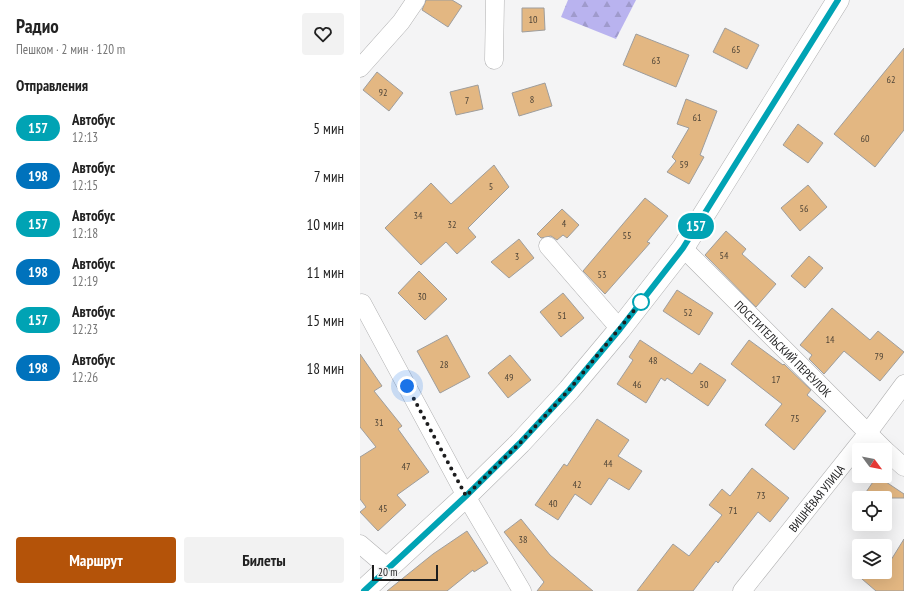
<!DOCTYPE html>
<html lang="ru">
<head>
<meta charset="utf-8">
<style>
  :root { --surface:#fff; --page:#f2f2f2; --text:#222; --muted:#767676; --accent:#b45309 }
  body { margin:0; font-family:"PT Sans Narrow",sans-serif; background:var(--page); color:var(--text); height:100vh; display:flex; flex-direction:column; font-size:15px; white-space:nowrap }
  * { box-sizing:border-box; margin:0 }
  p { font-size:13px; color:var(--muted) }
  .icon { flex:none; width:22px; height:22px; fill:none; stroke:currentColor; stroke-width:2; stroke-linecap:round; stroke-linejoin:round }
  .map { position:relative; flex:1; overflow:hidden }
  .drawer { display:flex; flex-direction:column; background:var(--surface); width:360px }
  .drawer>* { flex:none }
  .badge { padding:0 8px; border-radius:13px; font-size:14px; line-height:26px }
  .needle { width:26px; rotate:122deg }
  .tools { position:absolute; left:492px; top:443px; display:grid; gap:8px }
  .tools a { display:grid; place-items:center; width:40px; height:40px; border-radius:4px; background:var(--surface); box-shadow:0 4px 16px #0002; font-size:20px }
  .scale { position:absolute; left:12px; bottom:10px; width:66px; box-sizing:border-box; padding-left:4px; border:2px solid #1d1d1e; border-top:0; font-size:11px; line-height:14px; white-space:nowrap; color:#1d1d1e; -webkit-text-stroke:3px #f4f4f5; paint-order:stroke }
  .you { position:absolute; width:20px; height:20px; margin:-10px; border:3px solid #fff; border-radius:50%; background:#1a73e8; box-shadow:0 0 0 6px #1a73e833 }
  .map>.badge { position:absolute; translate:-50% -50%; box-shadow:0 0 0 2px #fff }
  h2 { padding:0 16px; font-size:15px; line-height:36px }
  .round { display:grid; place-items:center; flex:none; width:42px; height:42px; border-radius:4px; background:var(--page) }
  .head { display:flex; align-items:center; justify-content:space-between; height:68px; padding:0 16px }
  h1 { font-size:19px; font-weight:600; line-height:30px }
  .action { display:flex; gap:8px; margin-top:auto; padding:8px 16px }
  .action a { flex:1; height:46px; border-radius:4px; background:var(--accent); color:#fff; font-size:16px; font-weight:600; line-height:46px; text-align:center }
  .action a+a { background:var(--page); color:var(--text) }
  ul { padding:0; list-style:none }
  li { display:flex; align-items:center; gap:12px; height:48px; padding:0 16px }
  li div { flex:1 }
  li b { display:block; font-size:15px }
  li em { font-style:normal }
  li .badge { min-width:44px; font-weight:700; text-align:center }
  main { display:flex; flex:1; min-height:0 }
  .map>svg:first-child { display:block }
</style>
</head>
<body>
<main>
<section class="drawer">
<div class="head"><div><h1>Радио</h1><p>Пешком · 2 мин · 120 m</p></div><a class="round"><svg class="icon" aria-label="heart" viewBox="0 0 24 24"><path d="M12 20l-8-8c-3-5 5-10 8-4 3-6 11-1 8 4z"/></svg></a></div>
<h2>Отправления</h2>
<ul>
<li><span class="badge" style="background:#00a3b4;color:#fff">157</span><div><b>Автобус</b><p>12:13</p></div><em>5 мин</em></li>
<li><span class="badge" style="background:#0072bc;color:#fff">198</span><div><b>Автобус</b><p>12:15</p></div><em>7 мин</em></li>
<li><span class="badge" style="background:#00a3b4;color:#fff">157</span><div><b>Автобус</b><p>12:18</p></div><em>10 мин</em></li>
<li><span class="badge" style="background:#0072bc;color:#fff">198</span><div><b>Автобус</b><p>12:19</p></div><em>11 мин</em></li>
<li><span class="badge" style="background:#00a3b4;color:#fff">157</span><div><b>Автобус</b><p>12:23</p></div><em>15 мин</em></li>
<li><span class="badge" style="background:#0072bc;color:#fff">198</span><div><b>Автобус</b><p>12:26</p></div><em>18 мин</em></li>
</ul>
<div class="action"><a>Маршрут</a><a>Билеты</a></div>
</section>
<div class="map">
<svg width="544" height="591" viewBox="0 0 544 591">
  <defs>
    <pattern id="forest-firs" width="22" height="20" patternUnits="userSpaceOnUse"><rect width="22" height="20" fill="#b9b3ef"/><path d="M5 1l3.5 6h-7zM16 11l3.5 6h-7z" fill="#9f9acc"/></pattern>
  </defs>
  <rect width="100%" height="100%" fill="#f4f4f5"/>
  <path fill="url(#forest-firs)" d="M208 0H276L256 39 201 17Z"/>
  <g fill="#e3b782" stroke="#9e9d9c">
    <path d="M66 0H92L102 6 88 27 62 10Z"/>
    <path d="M162 8H184L185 30 162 32Z"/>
    <path d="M365 28 399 45 387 69 353 52Z"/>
    <path d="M276 34 329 55 316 87 263 65Z"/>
    <path d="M544 48V130L515 167 474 134Z"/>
    <path d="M17 72 43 93 29 111 3 90Z"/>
    <path d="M185 83 192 106 159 116 152 93Z"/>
    <path d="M118 85 123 109 96 115 90 92Z"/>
    <path d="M326 99 357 111 340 155 344 157 329 184 307 172 316 161 312 157 329 128 317 124Z"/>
    <path d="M438 124 463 143 448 163 423 145Z"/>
    <path d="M134 165 149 187 108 228 116 237 97 254 86 242 61 265 25 228 71 183 91 204Z"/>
    <path d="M448 185 467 207 440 231 421 208Z"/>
    <path d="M285 198 308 216 287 242 290 243 245 294 223 271Z"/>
    <path d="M202 209 219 225 207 238 203 235 197 240 191 236 181 238 177 234Z"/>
    <path d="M366 231 386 249 382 254 416 284 396 307 345 255Z"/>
    <path d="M159 239 174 258 149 278 131 262Z"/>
    <path d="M449 256 463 268 445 288 431 276Z"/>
    <path d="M59 271 87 299 65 320 38 293Z"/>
    <path d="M317 290 353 313 339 335 303 311Z"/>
    <path d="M203 293 224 318 201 337 180 312Z"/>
    <path d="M472 308 510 340 518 331 544 352 520 381 484 351 464 374 449 359 452 355 440 345Z"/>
    <path d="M87 335 110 377 80 393 57 351Z"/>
    <path d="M280 340 332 374 340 363 366 380 348 406 307 378 305 381 301 378 286 403 257 384 273 360 269 357Z"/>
    <path d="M389 340 423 365 424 364 451 390 447 395 466 411 434 450 405 425 422 404 371 364Z"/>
    <path d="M0 354 22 386 14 391 42 426 38 429 69 472 37 495 46 505 18 531 0 512 6 507 0 499V457L16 447 0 427Z"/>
    <path d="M150 355 171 380 148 398 128 373Z"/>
    <path d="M237 419 269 440 258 456 282 471 269 490 249 478 231 505 215 494 198 520 175 505 204 464 207 466Z"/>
    <path d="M392 468 429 498 410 522 398 512 358 563 356 561 333 591H277L313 544 329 556 362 515 349 505 362 489 370 496Z"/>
    <path d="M517 476 544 494V498H502Z"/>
    <path d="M161 519 190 555 233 591H177L184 582 144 532Z"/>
    <path d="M107 531 128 563 114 572 113 570 87 591H27L73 554Z"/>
    <path d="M544 539V591H516L495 573 499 569V572H525V555L531 560Z"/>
  </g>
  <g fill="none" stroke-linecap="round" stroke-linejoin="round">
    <defs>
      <g id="minor">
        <path d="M134 60 135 0"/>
        <path d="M0 68 41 22 56 0"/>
        <path d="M188 246 260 329"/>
        <path id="s1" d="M323 248 525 450"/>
        <path d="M2 303 106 496 162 591"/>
        <path d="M525 450 544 467"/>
        <path d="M0 544 27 567"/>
        <path id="s2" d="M382 591 507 434 544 384"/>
      </g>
      <path id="tertiary" d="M3 591 106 496 160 443 209 390 260 329 323 248 478 0"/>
    </defs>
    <use href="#minor" stroke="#b0b0b1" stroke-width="19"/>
    <use href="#tertiary" stroke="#b0b0b1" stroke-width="23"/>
    <use href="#minor" stroke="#fff" stroke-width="18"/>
    <use href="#tertiary" stroke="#fff" stroke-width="22"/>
  </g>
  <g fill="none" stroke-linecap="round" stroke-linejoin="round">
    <defs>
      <path id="line" d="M4 591 106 496 160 443 209 390 260 329 323 248 478 0"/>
    </defs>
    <use href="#line" stroke="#fff" stroke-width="9"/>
    <use href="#line" stroke="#00a3b4" stroke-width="6"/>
    <path stroke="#1d1d1e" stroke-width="4" stroke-dasharray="0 7.2" d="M47 386 106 496 160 443 209 390 281 302"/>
  </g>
  <circle fill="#fff" stroke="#00a3b4" stroke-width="2" cx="281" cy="302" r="8"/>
  <g text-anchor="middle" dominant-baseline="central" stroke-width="3.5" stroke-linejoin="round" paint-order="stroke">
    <g font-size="10" fill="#4e4437">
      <text x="173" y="19">10</text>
      <text x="376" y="49">65</text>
      <text x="296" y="60">63</text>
      <text x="531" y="79">62</text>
      <text x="23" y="92">92</text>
      <text x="172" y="99">8</text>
      <text x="107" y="100">7</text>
      <text x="337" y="117">61</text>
      <text x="505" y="138">60</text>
      <text x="324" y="164">59</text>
      <text x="131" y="186">5</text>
      <text x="444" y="208">56</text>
      <text x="58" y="215">34</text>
      <text x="204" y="223">4</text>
      <text x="92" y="224">32</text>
      <text x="267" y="235">55</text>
      <text x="364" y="255">54</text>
      <text x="157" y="256">3</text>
      <text x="242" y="274">53</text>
      <text x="62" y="296">30</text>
      <text x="328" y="312">52</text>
      <text x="202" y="315">51</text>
      <text x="470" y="339">14</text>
      <text x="519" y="356">79</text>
      <text x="293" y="360">48</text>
      <text x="84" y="364">28</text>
      <text x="149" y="377">49</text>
      <text x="416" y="379">17</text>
      <text x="277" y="384">46</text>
      <text x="344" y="384">50</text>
      <text x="435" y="418">75</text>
      <text x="19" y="422">31</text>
      <text x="248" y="463">44</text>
      <text x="46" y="466">47</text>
      <text x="217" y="484">42</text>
      <text x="401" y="495">73</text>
      <text x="193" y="503">40</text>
      <text x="23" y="508">45</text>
      <text x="373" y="510">71</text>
      <text x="163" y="539">38</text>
    </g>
    <g font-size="12" fill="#1d1d1e" stroke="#f4f4f5">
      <text stroke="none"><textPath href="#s1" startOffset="142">ПОСЕТИТЕЛЬСКИЙ ПЕРЕУЛОК</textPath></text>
      <text stroke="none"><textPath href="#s2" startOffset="119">ВИШНЁВАЯ УЛИЦА</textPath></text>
    </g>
  </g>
</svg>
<div class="tools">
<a><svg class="needle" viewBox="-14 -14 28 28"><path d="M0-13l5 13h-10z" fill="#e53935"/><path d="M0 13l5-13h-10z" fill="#767676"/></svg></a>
<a><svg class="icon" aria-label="locate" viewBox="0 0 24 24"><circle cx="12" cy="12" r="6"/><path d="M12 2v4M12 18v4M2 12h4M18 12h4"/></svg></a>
<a><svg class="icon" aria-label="layers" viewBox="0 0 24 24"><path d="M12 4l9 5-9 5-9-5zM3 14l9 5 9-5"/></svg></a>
</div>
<div class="scale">20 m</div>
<div class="you" style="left:47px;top:386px"></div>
<b class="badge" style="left:336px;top:226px;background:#00a3b4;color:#fff">157</b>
</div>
</main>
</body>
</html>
